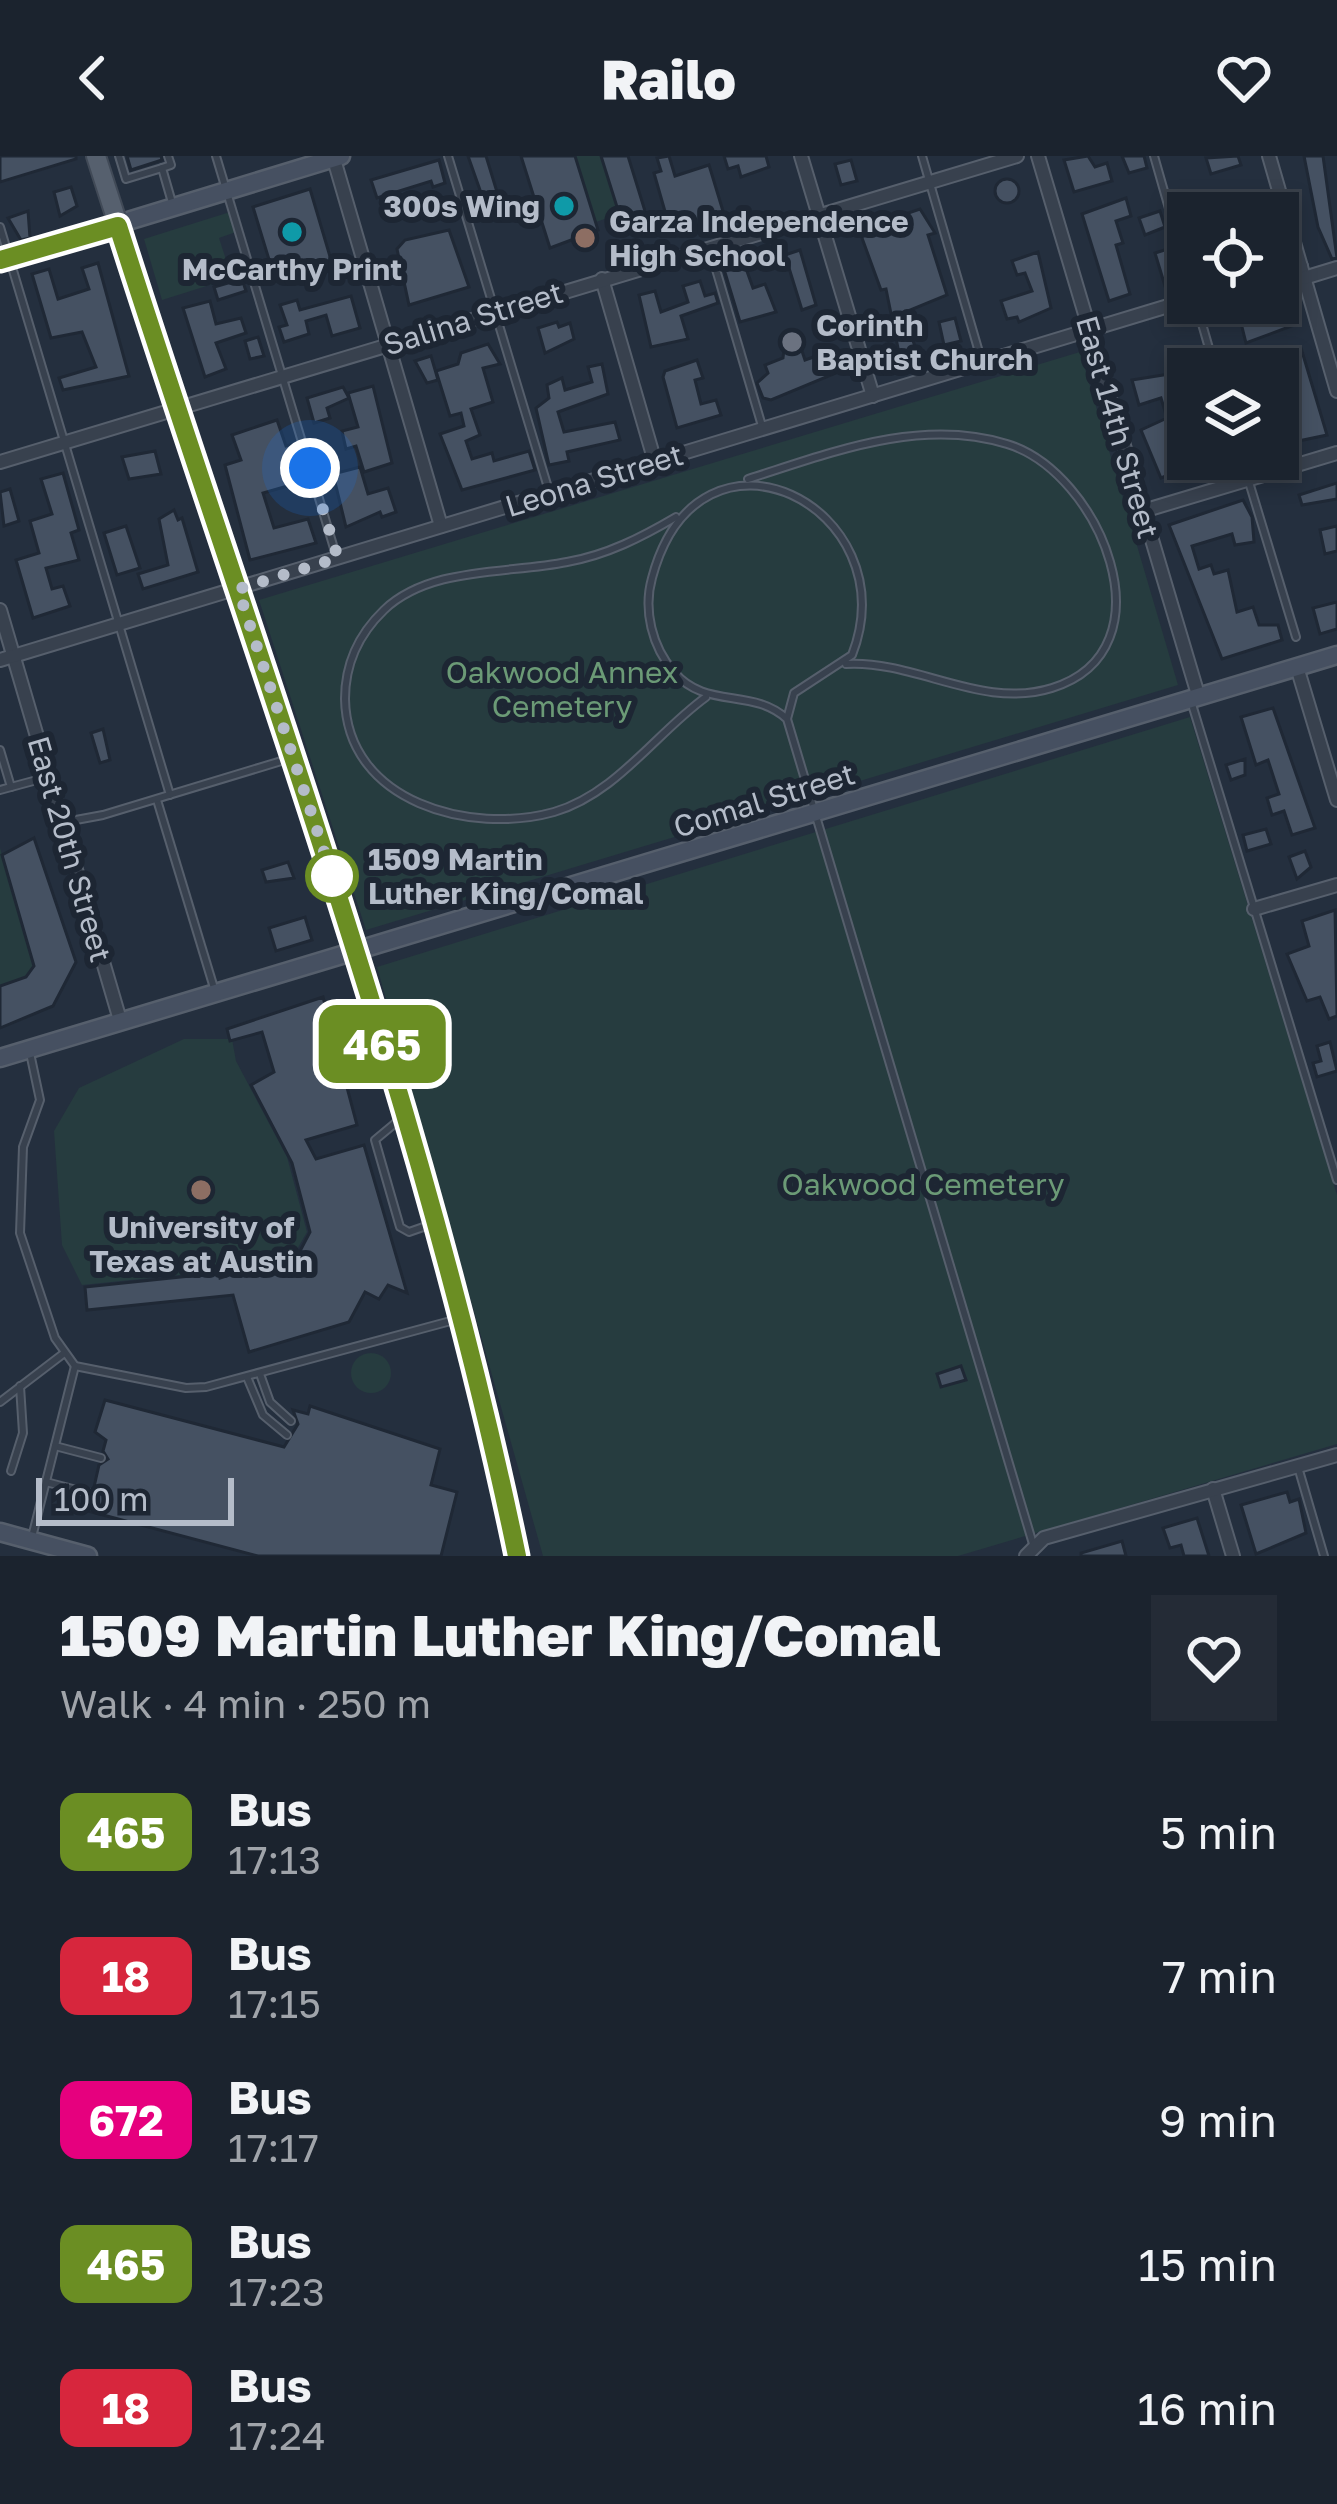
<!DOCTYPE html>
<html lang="en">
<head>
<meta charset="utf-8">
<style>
  :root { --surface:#1b232e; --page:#242b36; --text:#f1f3f6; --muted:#a0a4aa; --line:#39404a }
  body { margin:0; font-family:"Golos Text",sans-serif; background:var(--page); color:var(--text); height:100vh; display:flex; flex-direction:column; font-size:45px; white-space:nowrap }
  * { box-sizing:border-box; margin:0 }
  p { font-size:39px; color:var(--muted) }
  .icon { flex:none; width:66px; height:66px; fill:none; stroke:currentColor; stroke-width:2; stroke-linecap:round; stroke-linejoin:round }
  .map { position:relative; height:1400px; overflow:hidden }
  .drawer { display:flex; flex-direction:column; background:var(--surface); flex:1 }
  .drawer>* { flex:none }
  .badge { padding:0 24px; border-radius:18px; font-size:42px; line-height:78px }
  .buttons { position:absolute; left:1167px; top:36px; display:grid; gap:24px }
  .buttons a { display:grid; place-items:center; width:132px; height:132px; border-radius:0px; background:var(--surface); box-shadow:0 6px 18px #0003,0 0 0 3px var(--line); font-size:60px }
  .scale { position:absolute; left:36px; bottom:30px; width:198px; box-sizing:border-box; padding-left:12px; border:6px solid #b4bcc9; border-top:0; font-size:33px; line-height:42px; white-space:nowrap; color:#b4bcc9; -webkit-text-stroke:9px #1d2633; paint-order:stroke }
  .you { position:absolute; width:60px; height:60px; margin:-30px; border:9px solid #fff; border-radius:50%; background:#1a73e8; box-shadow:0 0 0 18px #1a73e833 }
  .map>.badge { position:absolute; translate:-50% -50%; box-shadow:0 0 0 6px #fff }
  .round { display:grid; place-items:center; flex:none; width:126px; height:126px; border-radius:0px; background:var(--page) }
  .headline { display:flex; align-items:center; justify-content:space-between; height:204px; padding:0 60px }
  h1 { font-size:57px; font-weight:800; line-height:90px }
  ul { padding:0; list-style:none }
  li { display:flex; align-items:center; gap:36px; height:144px; padding:0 60px }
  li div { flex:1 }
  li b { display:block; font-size:45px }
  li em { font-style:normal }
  li .badge { min-width:132px; font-weight:700; text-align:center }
  header { display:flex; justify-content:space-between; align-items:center; height:156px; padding:0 60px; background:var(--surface); font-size:54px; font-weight:800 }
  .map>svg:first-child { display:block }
</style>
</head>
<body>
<header><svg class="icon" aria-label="back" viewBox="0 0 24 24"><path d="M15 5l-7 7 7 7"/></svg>Railo<svg class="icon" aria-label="heart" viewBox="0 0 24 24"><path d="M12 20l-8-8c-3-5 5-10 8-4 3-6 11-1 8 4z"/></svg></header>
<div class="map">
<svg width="1337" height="1400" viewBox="0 0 1337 1400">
  <rect width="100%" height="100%" fill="#242f3e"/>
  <g fill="#263c3f">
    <path d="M575 0H601L619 58 596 66Z"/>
    <path d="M230 56 236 76 219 82 232 122 162 144 144 83Z"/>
    <path d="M1080 196 1178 529 366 774 259 444Z"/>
    <path d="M1190 561 1337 1039V1288L958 1400H543L377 811Z"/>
    <path d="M0 692 34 810 26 821 0 830Z"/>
    <path d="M184 883H232L236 905 287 1001 307 1076 296 1095 229 1114 82 1129 62 1089 54 975 79 932Z"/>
    <circle cx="371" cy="1217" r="20"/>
  </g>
  <g fill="#455162" stroke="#1f2835" stroke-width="3">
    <path d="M0 0H76V3L0 26Z"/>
    <path d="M127 0H161L162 4 131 14Z"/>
    <path d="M468 0H486L501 49 486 51Z"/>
    <path d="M521 0H575L598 74 550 92Z"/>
    <path d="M601 0H628L649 68 630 74 623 70Z"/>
    <path d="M669 0 675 20 709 9 726 65 670 73 654 17 661 15 657 2Z"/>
    <path d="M724 0H766L769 11 741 21 738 10 728 13Z"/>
    <path d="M1088 0 1095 11 1107 7 1112 25 1074 36 1064 4Z"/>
    <path d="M1122 0H1144L1147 12 1129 17Z"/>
    <path d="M1238 0 1241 9 1211 18 1206 2Z"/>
    <path d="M1304 0H1323L1337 102 1332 103 1318 71Z"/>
    <path d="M439 4 445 27 433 31 431 25 377 42 371 24Z"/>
    <path d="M851 4 857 25 841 29 835 8Z"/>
    <circle cx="1007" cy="35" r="12"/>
    <path d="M71 31 77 50 60 60 54 36Z"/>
    <path d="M310 33 334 114 325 116 321 106 274 120 253 51Z"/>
    <path d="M1126 42 1131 60 1116 65 1123 87 1116 89 1130 138 1109 145 1082 58Z"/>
    <path d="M920 53 935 77 928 79 947 139 910 154 918 177 911 179 917 196 900 202 886 133 881 134 862 82 864 72Z"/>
    <path d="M28 55 30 82 21 84 8 62Z"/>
    <path d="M1160 55 1165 71 1145 79 1139 62Z"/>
    <path d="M449 74 469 131 409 149 397 93 405 84Z"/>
    <path d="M1171 92 1180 125 1165 130 1155 97Z"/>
    <path d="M800 94 816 149 802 154 785 99Z"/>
    <path d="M1038 96 1051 152 1019 166 1017 161 1007 163 1001 145 1032 135 1025 117 1017 119 1012 105Z"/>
    <path d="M743 104 753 132 765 128 776 156 740 166 723 110Z"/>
    <path d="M98 107 129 220 63 234 59 222 96 211 82 176 51 182 32 118 49 113 58 143 89 133 82 112Z"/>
    <path d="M242 123 246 135 218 144 214 131Z"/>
    <path d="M700 125 705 140 715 137 718 147 681 160 688 183 651 191 639 139 655 135 661 156 688 146 683 130Z"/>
    <path d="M351 140 360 172 332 180 326 159 306 165 309 178 284 186 279 171 287 169 280 149 297 144 300 154Z"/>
    <path d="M210 145 216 168 241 162 246 177 216 187 226 213 205 221 183 152Z"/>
    <path d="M1287 145 1294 169 1246 187 1240 163Z"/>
    <path d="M955 162 961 185 944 189 939 166Z"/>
    <path d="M557 166 559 171 570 167 574 183 545 197 538 172Z"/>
    <path d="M797 180 805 204 828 196 836 217 771 244 763 242 757 227 768 217 765 209 783 202 785 184Z"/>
    <path d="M258 181 264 200 250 203 245 185Z"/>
    <path d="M488 188 500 208 483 212 493 246 471 253 480 279 466 285 472 303 492 297 494 305 529 295 535 314 462 334 440 278 464 270 461 257 450 260 436 215 458 208 461 197Z"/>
    <path d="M1301 192 1327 279 1284 288 1280 272 1289 270 1278 213H1272L1268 202Z"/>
    <path d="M431 200 438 224 427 227 415 205Z"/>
    <path d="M697 204 703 222 695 224 701 248 716 244 721 259 677 272 663 221 665 215Z"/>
    <path d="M602 208 608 238 558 256 564 276 615 266 620 284 567 296 569 305 549 309 536 252 549 242 547 229 562 222 565 234 592 226 588 211Z"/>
    <path d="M1188 215V234L1176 242 1186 272 1188 311 1161 322 1141 274 1167 262 1161 242 1139 249 1132 224Z"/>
    <path d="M373 230 392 307 364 316 356 290 346 293 342 275 358 271 348 237Z"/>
    <path d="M343 231 349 242 327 252 330 262 314 267 307 242Z"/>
    <path d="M277 264 286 290 294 288 305 325 263 337 274 372 308 363 316 387 250 404 225 309 241 304 232 279Z"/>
    <path d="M155 295 161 318 129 323 122 301Z"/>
    <path d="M360 311 368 338 388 332 396 356 382 361 380 356 346 371 333 318Z"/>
    <path d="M63 317 79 374 71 377 79 404 46 412 52 433 63 430 70 450 33 462 16 404 39 397 30 365 52 358 41 323Z"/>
    <path d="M1337 327V343L1302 349 1299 339Z"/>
    <path d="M10 333 19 365 4 370 0 336Z"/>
    <path d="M1243 344 1252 361 1254 386 1235 389 1232 378 1192 390 1199 413 1211 409 1214 418 1228 414 1237 456 1253 451 1259 469H1278L1282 484 1222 503 1169 369Z"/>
    <path d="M174 354 178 364 182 362 198 416 143 433 138 418 168 409 159 363Z"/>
    <path d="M126 370 140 412 117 419 104 377Z"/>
    <path d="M1337 370V395L1325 398 1320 374Z"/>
    <path d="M1337 446V473L1320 478 1313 452Z"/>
    <path d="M1273 552 1315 672 1292 679 1284 655 1272 659 1267 642 1279 638 1268 604 1256 609 1241 561Z"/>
    <path d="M103 573 110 604 100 607 91 577Z"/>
    <path d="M1245 603V619L1231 624 1226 609Z"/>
    <path d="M1266 673 1271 688 1247 695 1243 679Z"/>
    <path d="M34 682 76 806 53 850 0 872V830L26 821 34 810 2 699Z"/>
    <path d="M1305 695 1311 711 1297 723 1289 701Z"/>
    <path d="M288 706 294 722 266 726 262 714Z"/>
    <path d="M1335 754 1337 860 1329 863 1320 841 1307 845 1287 798 1309 790 1302 765Z"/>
    <path d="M305 761 312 784 276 795 269 772Z"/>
    <path d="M323 841 357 969 306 984 316 1003 364 989 407 1137 388 1129 379 1143 365 1136 349 1166 249 1196 233 1139 87 1154 85 1131 219 1117 220 1122 299 1097 310 1076 292 1007 251 929 274 916 262 876 230 885 227 873Z"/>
    <path d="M1330 886 1337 915 1317 921 1313 907 1321 905 1317 890Z"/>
    <path d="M961 1210 966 1224 941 1231 937 1218Z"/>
    <path d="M105 1244 284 1291 298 1268 293 1254 308 1258 310 1250 440 1293 431 1329 457 1336 441 1400H258L88 1355 99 1339 94 1331 99 1309 108 1303 103 1295 106 1284 95 1276Z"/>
    <path d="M1287 1336 1290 1346 1299 1343 1306 1377 1256 1398 1241 1349Z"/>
    <path d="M1197 1362 1209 1400H1184L1181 1389 1170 1392 1163 1372Z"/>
    <path d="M1122 1385 1126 1400H1081V1397Z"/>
  </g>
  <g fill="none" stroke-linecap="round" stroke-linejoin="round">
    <defs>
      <g id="lane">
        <path d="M119 0 126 23 162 12"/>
        <path d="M168 0 171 9 162 12 173 50"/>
        <path d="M216 0 336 399"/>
        <path d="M448 0 549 335"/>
        <path d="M922 0 981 203"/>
        <path d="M1154 0 1188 119"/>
        <path d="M0 71 170 639"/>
        <path d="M710 93 762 270"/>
        <path d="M1196 147 1215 213"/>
        <path d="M1242 303 1296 481"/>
        <path d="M748 323C830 297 920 261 1007 288 1100 316 1174 494 1052 532 982 554 916 504 846 508"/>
        <path d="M676 361C642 381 607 399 567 406 509 418 430 410 384 454 359 478 345 508 345 543 347 647 471 679 554 656 616 638 656 577 706 541"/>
        <path d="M1191 545 1337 1024"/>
        <path d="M787 563C752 531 706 554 674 516 652 491 643 454 652 422 699 245 909 351 852 499L794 537 787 563 1033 1388"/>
        <path d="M0 594 11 631 0 634"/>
        <path d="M11 631 48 621"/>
        <path d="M157 644 214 832"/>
        <path d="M65 666 103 659 288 603"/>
        <path d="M30 897 40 944 23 991 20 1077 55 1182 75 1210 186 1232 206 1231 458 1163"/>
        <path d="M399 964 375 984 400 1071 409 1076 432 1068"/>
        <path d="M260 1218 270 1246 291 1265"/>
        <path d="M247 1221 263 1259 287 1279"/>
        <path d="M0 1246 63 1198"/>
        <path d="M55 1290 101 1302"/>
        <path d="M1298 1311 1324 1400"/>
        <path d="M11 1315 23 1277 20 1230"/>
        <path d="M46 1326 92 1338"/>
        <path d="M32 1381 75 1210"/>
      </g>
      <g id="street">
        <path d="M333 0 441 370"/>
        <path d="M801 0 873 240"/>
        <path d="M1038 0 1199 542"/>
        <path d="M1269 0 1337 235"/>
        <path d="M1278 117 1301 110"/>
        <path d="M1304 122 1337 112"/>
        <path d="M602 123 655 306"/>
        <path d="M0 306 1017 0"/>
        <path d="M1143 355 1337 297"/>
        <path d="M0 454 120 864"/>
        <path d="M0 504 1188 144"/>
        <path d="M1297 511 1337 644"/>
        <path d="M1254 753 1337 729"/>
        <path d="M1213 1333 1233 1400"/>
        <path d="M1026 1400 1044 1382 1337 1299"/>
      </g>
      <g id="secondary">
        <path d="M0 104 341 0"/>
        <path d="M0 902 1337 499"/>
        <path d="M0 1376 88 1400"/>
      </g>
      <path id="primary" d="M96 0C244 463 417 923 517 1400"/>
    </defs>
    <use href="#lane" stroke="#565f6c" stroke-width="10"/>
    <use href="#street" stroke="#565f6c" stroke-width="16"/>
    <use href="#secondary" stroke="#565f6c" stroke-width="21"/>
    <use href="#primary" stroke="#414a57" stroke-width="22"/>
    <use href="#lane" stroke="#38414e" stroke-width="6"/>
    <use href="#street" stroke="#38414e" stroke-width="12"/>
    <use href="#secondary" stroke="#465061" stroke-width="16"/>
    <use href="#primary" stroke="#56606e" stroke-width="18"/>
  </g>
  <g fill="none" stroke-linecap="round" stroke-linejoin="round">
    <defs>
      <path id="line" d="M0 104 118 70C258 510 423 946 517 1400"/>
    </defs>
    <use href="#line" stroke="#fff" stroke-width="27"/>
    <use href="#line" stroke="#6b8e23" stroke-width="18"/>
    <path stroke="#b4bcc9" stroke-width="12" stroke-dasharray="0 21.6" d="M310 312 338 402 238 433 332 720"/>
  </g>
  <g fill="#0f9aa8" stroke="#1d2633" stroke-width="4.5">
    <circle cx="564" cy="50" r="12"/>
    <circle cx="292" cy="76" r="12"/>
  </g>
  <g fill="#8d6e63" stroke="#1d2633" stroke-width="4.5">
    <circle cx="585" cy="82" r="12"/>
    <circle cx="201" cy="1034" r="12"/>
  </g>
  <circle fill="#6b7280" stroke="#1d2633" stroke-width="4.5" cx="792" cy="186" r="12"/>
  <circle fill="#fff" stroke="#6b8e23" stroke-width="6" cx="332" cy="720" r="24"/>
  <g text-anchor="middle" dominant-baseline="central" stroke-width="12" stroke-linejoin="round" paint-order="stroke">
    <g font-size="30" font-weight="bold" fill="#b4bcc9" stroke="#1d2633" text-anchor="start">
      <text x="540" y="50" text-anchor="end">300s Wing</text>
      <text x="609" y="65">Garza Independence<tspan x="609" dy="34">High School</tspan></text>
      <text x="292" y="113" text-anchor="middle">McCarthy Print</text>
      <text x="816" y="169">Corinth<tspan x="816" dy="34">Baptist Church</tspan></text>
      <text x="201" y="1071" text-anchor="middle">University of<tspan x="201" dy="34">Texas at Austin</tspan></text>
    </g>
    <g font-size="30" fill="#b4bcc9" stroke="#1d2633">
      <text transform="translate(473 162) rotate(-17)">Salina Street</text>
      <text transform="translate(1118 271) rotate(74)">East 14th Street</text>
      <text transform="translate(594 324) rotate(-17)">Leona Street</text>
      <text transform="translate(764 644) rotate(-17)">Comal Street</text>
      <text transform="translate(70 693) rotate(74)">East 20th Street</text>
    </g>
    <g font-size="30" fill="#6b9a76" stroke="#1d2633">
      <text x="562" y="516">Oakwood Annex<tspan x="562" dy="34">Cemetery</tspan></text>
      <text x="923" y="1028">Oakwood Cemetery</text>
    </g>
    <g font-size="30" font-weight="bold" fill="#b4bcc9" stroke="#1d2633" text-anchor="start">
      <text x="368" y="703">1509 Martin<tspan x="368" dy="34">Luther King/Comal</tspan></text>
    </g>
  </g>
</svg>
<div class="buttons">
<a><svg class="icon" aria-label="locate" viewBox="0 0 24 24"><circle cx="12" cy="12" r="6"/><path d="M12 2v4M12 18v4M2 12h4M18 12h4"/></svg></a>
<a><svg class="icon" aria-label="layers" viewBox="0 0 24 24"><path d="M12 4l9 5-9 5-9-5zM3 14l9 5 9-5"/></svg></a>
</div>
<div class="scale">100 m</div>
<div class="you" style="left:310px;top:312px"></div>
<b class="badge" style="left:382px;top:888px;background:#6b8e23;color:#fff">465</b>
</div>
<section class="drawer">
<div class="headline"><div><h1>1509 Martin Luther King/Comal</h1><p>Walk · 4 min · 250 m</p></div><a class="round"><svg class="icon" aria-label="heart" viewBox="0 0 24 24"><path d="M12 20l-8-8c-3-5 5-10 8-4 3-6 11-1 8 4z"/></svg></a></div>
<ul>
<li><span class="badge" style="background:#6b8e23;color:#fff">465</span><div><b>Bus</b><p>17:13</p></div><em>5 min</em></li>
<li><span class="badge" style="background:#d7263d;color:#fff">18</span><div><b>Bus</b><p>17:15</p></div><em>7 min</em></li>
<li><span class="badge" style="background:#e6007e;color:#fff">672</span><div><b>Bus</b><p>17:17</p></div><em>9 min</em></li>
<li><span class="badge" style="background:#6b8e23;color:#fff">465</span><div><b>Bus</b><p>17:23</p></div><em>15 min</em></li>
<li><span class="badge" style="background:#d7263d;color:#fff">18</span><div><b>Bus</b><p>17:24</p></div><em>16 min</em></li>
</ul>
</section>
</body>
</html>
